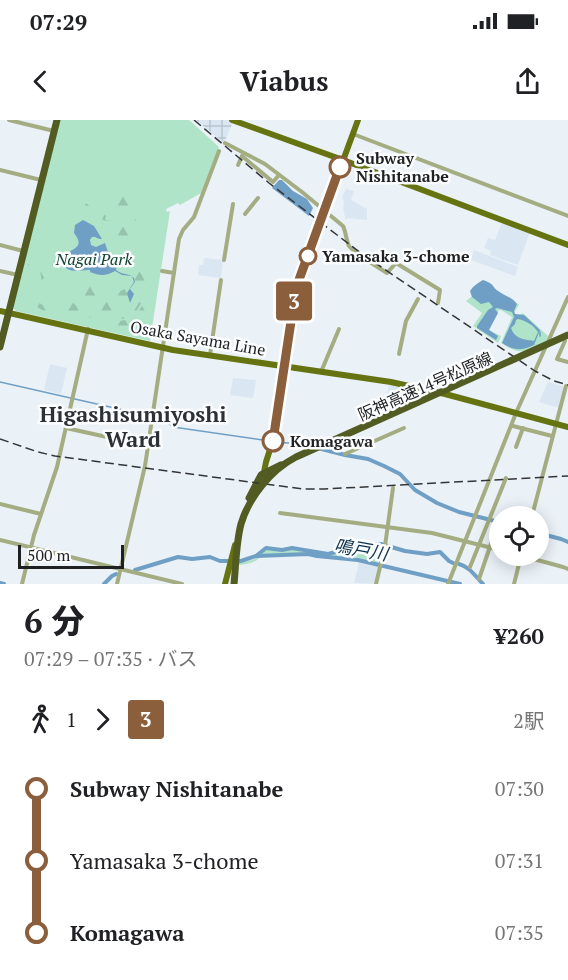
<!DOCTYPE html>
<html lang="ja">
<head>
<meta charset="utf-8">
<style>
  :root { --surface:#fff; --page:#f2f2f2; --text:#202124; --muted:#757577 }
  body { margin:0; font-family:"PT Serif","Noto Sans JP",serif; background:var(--page); color:var(--text); height:100vh; display:flex; flex-direction:column; font-size:22px; white-space:nowrap }
  * { box-sizing:border-box; margin:0 }
  p { font-size:20px; color:var(--muted) }
  .icon { flex:none; width:33px; height:33px; fill:none; stroke:currentColor; stroke-width:2; stroke-linecap:round; stroke-linejoin:round }
  .map { position:relative; height:464px; overflow:hidden }
  .drawer { display:flex; flex-direction:column; background:var(--surface); flex:1 }
  .drawer>* { flex:none }
  .badge { padding:0 12px; border-radius:4px; font-size:21px; line-height:39px }
  .buttons { position:absolute; left:489px; top:386px; display:grid; gap:12px }
  .buttons a { display:grid; place-items:center; width:60px; height:60px; border-radius:50%; background:var(--surface); box-shadow:0 3px 15px #0003; font-size:30px }
  .scale { position:absolute; left:18px; bottom:15px; width:106px; box-sizing:border-box; padding-left:6px; border:3px solid #1e2022; border-top:0; font-size:16px; line-height:21px; white-space:nowrap; color:#1e2022; -webkit-text-stroke:4px #fcfdfe; paint-order:stroke }
  .map>.badge { position:absolute; translate:-50% -50%; box-shadow:0 0 0 3px #fff }
  .legs { display:flex; align-items:center; gap:9px; height:66px; padding:0 24px; font-size:20px }
  .legs p { margin-inline-start:auto }
  .headline { display:flex; align-items:center; justify-content:space-between; height:102px; padding:0 24px }
  h1 { font-size:33px; font-weight:800; line-height:45px }
  ul { padding:0 24px; list-style:none }
  li { display:flex; align-items:center; gap:21px; height:72px; font-size:22px }
  li i { display:grid; place-items:center; width:9px; height:100%; margin:0 8px; background:currentColor }
  li i::after { content:''; width:15px; height:15px; margin:-8px; border:4px solid; border-radius:50%; background:var(--surface) }
  li p { margin-inline-start:auto }
  li:first-child i { background:linear-gradient(#0000 50%,currentColor 0) }
  li:last-child i { background:linear-gradient(currentColor 50%,#0000 0) }
  .status { display:flex; justify-content:space-between; align-items:center; height:42px; padding:0 30px; background:var(--surface); direction:ltr }
  .status svg { height:16px; fill:currentColor }
  header { display:flex; justify-content:space-between; align-items:center; height:78px; padding:0 24px; background:var(--surface); font-size:27px; font-weight:800 }
  .map>svg:first-child { display:block }
</style>
</head>
<body>
<div class="status"><b>07:29</b><svg viewBox="0 0 49 12"><path d="M0 12V9h3v3zM5 12V6h3v6zM10 12V3h3v9zM15 12V0h3v12zM26 1h20v11H26zM47 4h2v5h-2z"/></svg></div>
<header><svg class="icon" aria-label="back" viewBox="0 0 24 24"><path d="M15 5l-7 7 7 7"/></svg>Viabus<svg class="icon" aria-label="share" viewBox="0 0 24 24"><path d="M12 15V3M7 8l5-5 5 5M5 13v7h14v-7"/></svg></header>
<div class="map">
<svg width="568" height="464" viewBox="0 0 568 464">
  <defs>
    <pattern id="industrial-grid" width="8" height="8" patternUnits="userSpaceOnUse" patternTransform="scale(1.5)"><rect width="8" height="8" fill="#dae7f2"/><path d="M0 4h8M4 0v8" fill="none" stroke="#bbc6cf"/></pattern>
    <pattern id="forest-firs" width="22" height="20" patternUnits="userSpaceOnUse" patternTransform="scale(1.5)"><rect width="22" height="20" fill="#afe4c8"/><path d="M5 1l3.5 6h-7zM16 11l3.5 6h-7z" fill="#96c3ac"/></pattern>
  </defs>
  <rect width="100%" height="100%" fill="#eaf1f7"/>
  <g fill="#dae7f2">
    <path d="M346 69 354 71 351 80 367 89V100L348 98 346 100 343 89 344 82 342 77Z"/>
    <path d="M502 102 530 112 518 145 490 135 491 131 484 128 488 118 495 120Z"/>
    <path d="M474 130 518 147 515 156 471 140Z"/>
    <path d="M204 138 223 140 221 158 198 155 199 145H203Z"/>
    <path d="M50 244 67 248 61 274 44 270Z"/>
    <path d="M233 258 256 260 253 278 230 275Z"/>
    <path d="M548 262 565 267 559 288 539 282Z"/>
    <path d="M389 264 413 269 410 281 406 280 404 286 385 287Z"/>
    <path d="M359 442 379 447 375 464 354 463Z"/>
  </g>
  <path fill="url(#industrial-grid)" d="M196 0H227L233 2 224 23Z"/>
  <g fill="#afe4c8">
    <path d="M59 0H189L219 27 201 73 180 85 178 83 166 89 167 92 170 91 150 221 16 191 12 187Z"/>
    <path d="M475 174 513 192 517 183 519 185 514 193 519 195 523 193 548 216 545 223C526 232 520 236 501 223L512 197 501 190H499L489 210 501 216 498 223 473 206 482 193 466 181Z"/>
    <path d="M380 425H384L383 428 381 429 380 435 381 436 379 443 354 437 302 434 262 435C256 444 242 446 232 445L235 443H241L255 439 261 431 267 428 279 431 294 429 304 432 329 434 360 427Z"/>
  </g>
  <g fill="url(#forest-firs)">
    <path d="M114 69H119L126 75 141 114 127 119 123 118 120 115 123 122 121 124 113 114 99 94H104L106 96 105 100 113 101 116 107H123L128 102 125 93 117 92 112 82Z"/>
    <path d="M80 79 82 80 81 81 85 84 86 83 91 87V90H94L101 99V102L102 101 106 107 104 109C109 115 114 121 120 127 128 135 142 143 147 154 155 169 149 187 140 200L136 199 135 197 142 186 145 178 139 171 142 182 135 193 133 191C131 184 137 177 136 170L131 192 129 194 119 189 113 178 116 174 131 165V163H129V160L127 162 116 158 118 153 132 156 119 152 122 150H128L122 149 124 139 136 149 102 113 104 119 101 121H104L105 123 96 127 91 125 90 120 91 118 95 116 100 119C97 108 94 102 83 99L84 97H83V92Z"/>
    <path d="M38 109H39L30 142 36 143 40 147 38 149 34 145 31 146C27 162 27 175 41 184 50 189 54 190 64 186L67 189 66 186H69L65 185 68 182C76 184 87 187 89 193L92 192C107 200 114 203 131 199L134 201 133 205 125 208 119 207C105 204 92 197 79 195 66 193 53 196 42 190 15 177 30 131 38 109Z"/>
    <path d="M56 129 62 130 63 151 56 158 49 153 42 160C38 148 42 144 47 132Z"/>
    <path d="M113 161 112 175 109 179 112 178 117 188 127 196V198C115 201 105 197 95 191L105 184 109 179 100 186 92 189 70 180 75 174 90 163 100 164Z"/>
  </g>
  <g fill="#709fc6" fill-rule="evenodd">
    <path d="M279 60H282L293 71 307 79 313 88 309 96 272 68Z"/>
    <path d="M83 100 94 106 102 119C97 120 93 113 90 120L91 125 96 127 105 123 108 132 117 143 116 150C122 155 129 153 134 158L135 162 130 169 134 174 130 183 127 173 134 162 132 156 122 155 115 151C106 156 100 156 90 152V150C83 149 67 155 64 144 59 127 90 133 74 113L75 105Z"/>
    <path d="M483 160C495 164 492 167 498 171 505 176 512 177 517 184L514 191 515 194 524 195 540 210 534 225C521 231 514 231 502 223L514 197 512 192 497 188 495 189 498 193 489 210 498 216 496 220 477 208V206L488 190 493 187 489 182 481 184 472 177 470 171C473 166 478 163 483 160ZM518 199C527 201 533 205 538 212L534 221C523 219 515 219 511 208L515 204 516 200Z"/>
  </g>
  <g fill="none" stroke-linecap="round" stroke-linejoin="round">
    <g stroke="#709fc6" stroke-width="1.5">
      <path d="M540 216V212"/>
      <path d="M0 262 154 297 163 299 173 307 270 321"/>
      <path d="M275 322 302 324"/>
    </g>
    <g stroke="#709fc6" stroke-width="4">
      <path d="M306 325 345 335 368 339 384 346 400 354 415 370 437 383 459 392 499 402"/>
      <path d="M538 413 561 419 568 422"/>
      <path d="M257 436 308 434 317 436 358 440 460 464"/>
      <path d="M459 444C470 447 475 456 483 464"/>
      <path d="M135 450 178 437 192 439 210 437 220 441H241L256 436 266 428 282 430 292 428 328 434 362 425 381 424 405 431 427 434 440 432 449 441 453 443"/>
      <path d="M0 463 4 464"/>
      <path d="M104 464 112 456 116 454"/>
    </g>
    <g stroke="#a4ad81" stroke-width="4">
      <path d="M9 0 54 11"/>
      <path d="M353 14 568 96"/>
      <path d="M225 23 265 44 302 72 343 106C346 112 346 120 349 126 353 132 379 148 387 153L396 143 440 170 438 183"/>
      <path d="M242 36 273 62 279 55"/>
      <path d="M238 45 242 36"/>
      <path d="M0 50 41 60"/>
      <path d="M245 94 258 78"/>
      <path d="M0 125 23 131"/>
      <path d="M224 140 233 84"/>
      <path d="M0 151 18 155"/>
      <path d="M162 151 174 153"/>
      <path d="M565 221 557 239 568 242"/>
      <path d="M399 234 406 201 418 179"/>
      <path d="M210 235 221 160"/>
      <path d="M321 252 339 209"/>
      <path d="M513 306 552 316"/>
      <path d="M66 308 116 319"/>
      <path d="M516 327 523 308"/>
      <path d="M345 334 404 308"/>
      <path d="M0 384 41 394"/>
      <path d="M280 393 432 413 500 430"/>
      <path d="M532 396 566 266"/>
      <path d="M0 420 182 464"/>
      <path d="M519 435 563 447 568 449"/>
      <path d="M470 447 506 358"/>
      <path d="M479 459 498 403"/>
      <path d="M22 464 34 415 57 347 88 209"/>
      <path d="M117 464 145 346 179 119 183 110 194 97 219 31"/>
      <path d="M376 464 385 426 393 368"/>
      <path d="M448 464 516 293 568 177"/>
      <path d="M514 464 521 436"/>
    </g>
    <g stroke="#667311" stroke-width="6">
      <path d="M232 0 343 40 568 125"/>
      <path d="M0 191 173 230 391 262 445 274 568 307"/>
      <path d="M263 357 266 342 273 320 296 168 358 0"/>
      <path d="M225 464 235 425"/>
    </g>
    <g stroke="#525c22" stroke-width="7">
      <path d="M0 227 57 0"/>
      <path d="M249 378 261 355 281 345"/>
    </g>
    <g stroke="#333638" stroke-width="1.5" stroke-dasharray="9 4.5" stroke-linecap="butt">
      <path d="M194 0 269 63 362 134 535 251 554 261 568 265"/>
      <path d="M0 319 38 332 55 336 303 369H325L568 356"/>
    </g>
    <path stroke="#525c22" stroke-width="7" d="M234 464C236 444 236 423 241 404 249 377 271 350 296 337L568 215"/>
  </g>
  <g fill="none" stroke-linecap="round" stroke-linejoin="round">
    <defs>
      <path id="line-1" d="M273 321 296 168 340 47"/>
    </defs>
    <use href="#line-1" stroke="#fff" stroke-width="14"/>
    <use href="#line-1" stroke="#8b5e3c" stroke-width="9"/>
  </g>
  <g fill="#fff" stroke="#8b5e3c" stroke-width="3">
    <circle cx="340" cy="47" r="10"/>
    <circle cx="308" cy="136" r="8"/>
    <circle cx="273" cy="321" r="10"/>
  </g>
  <g text-anchor="middle" dominant-baseline="central" stroke-width="5" stroke-linejoin="round" paint-order="stroke">
    <g font-size="16" font-weight="bold" fill="#1e2022" stroke="#fcfdfe" text-anchor="start">
      <text x="356" y="38">Subway<tspan x="356" dy="18">Nishitanabe</tspan></text>
      <text x="322" y="136">Yamasaka 3-chome</text>
      <text x="290" y="321">Komagawa</text>
    </g>
    <g font-size="16" font-style="italic" fill="#0d3f2a" stroke="#fcfdfe">
      <text x="94" y="139">Nagai Park</text>
    </g>
    <g font-size="16" fill="#1e2022" stroke="#fcfdfe">
      <text transform="translate(198 218) rotate(10)">Osaka Sayama Line</text>
      <text transform="translate(425 266) rotate(-24)">阪神高速14号松原線</text>
    </g>
    <g font-size="18" font-style="italic" fill="#0f3450" stroke="#fcfdfe">
      <text transform="translate(361 429) rotate(10)">鳴戸川</text>
    </g>
    <g font-size="22" font-weight="bold" fill="#2c3136" stroke="#fcfdfe">
      <text x="133" y="293">Higashisumiyoshi<tspan x="133" dy="25">Ward</tspan></text>
    </g>
  </g>
</svg>
<div class="buttons">
<a><svg class="icon" aria-label="locate" viewBox="0 0 24 24"><circle cx="12" cy="12" r="6"/><path d="M12 2v4M12 18v4M2 12h4M18 12h4"/></svg></a>
</div>
<div class="scale">500 m</div>
<b class="badge" style="left:294px;top:181px;background:#8b5e3c;color:#fff">3</b>
</div>
<section class="drawer">
<div class="headline"><div><h1>6 分</h1><p>07:29 – 07:35 · バス</p></div><b>¥260</b></div>
<div class="legs"><svg class="icon" aria-label="walk" viewBox="0 0 24 24"><circle cx="13" cy="4" r="2"/><path d="M13 8l-2 6 4 7M11 14l-3 7M7 12l3-4h3l4 4"/></svg>1<svg class="icon" aria-label="forward" viewBox="0 0 24 24"><path d="M9 5l7 7-7 7"/></svg><b class="badge" style="background:#8b5e3c;color:#fff">3</b><p>2駅</p></div>
<ul>
<li><i style="color:#8b5e3c"></i><b>Subway Nishitanabe</b><p>07:30</p></li>
<li><i style="color:#8b5e3c"></i><span>Yamasaka 3-chome</span><p>07:31</p></li>
<li><i style="color:#8b5e3c"></i><b>Komagawa</b><p>07:35</p></li>
</ul>
</section>
</body>
</html>
